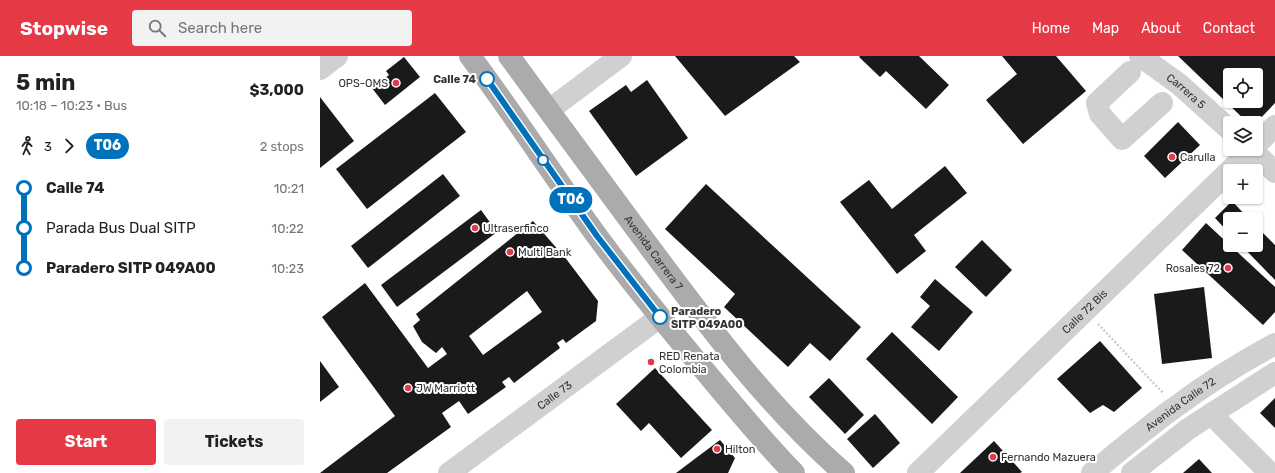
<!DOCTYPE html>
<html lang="en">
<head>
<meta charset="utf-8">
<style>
  :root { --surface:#fff; --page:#f2f2f2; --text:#222; --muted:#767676; --accent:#e63946 }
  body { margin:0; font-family:Rubik,sans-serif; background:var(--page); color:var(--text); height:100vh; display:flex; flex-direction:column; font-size:15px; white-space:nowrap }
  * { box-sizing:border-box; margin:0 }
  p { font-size:13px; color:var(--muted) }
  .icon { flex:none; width:22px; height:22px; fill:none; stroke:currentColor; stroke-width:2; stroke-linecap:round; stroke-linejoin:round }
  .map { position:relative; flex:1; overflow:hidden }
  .side { display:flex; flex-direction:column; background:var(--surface); width:320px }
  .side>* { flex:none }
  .badge { padding:0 8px; border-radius:13px; font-size:14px; line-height:26px }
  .tools { position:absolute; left:903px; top:12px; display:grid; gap:8px }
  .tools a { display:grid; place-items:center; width:40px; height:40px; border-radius:4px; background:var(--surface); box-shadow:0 1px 3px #0004; font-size:20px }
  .map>.badge { position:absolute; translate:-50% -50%; box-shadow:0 0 0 2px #fff }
  .legs { display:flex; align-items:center; gap:6px; height:44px; padding:0 16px; font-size:13px }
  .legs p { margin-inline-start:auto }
  .head { display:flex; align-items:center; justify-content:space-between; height:68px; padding:0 16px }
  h1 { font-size:22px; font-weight:700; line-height:30px }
  .primary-button { display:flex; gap:8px; margin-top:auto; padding:8px 16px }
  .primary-button a { flex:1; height:46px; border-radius:4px; background:var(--accent); color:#fff; font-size:16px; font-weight:700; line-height:46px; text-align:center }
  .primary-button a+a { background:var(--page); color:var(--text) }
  ul { padding:0 16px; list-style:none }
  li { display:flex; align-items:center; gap:14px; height:40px; font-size:15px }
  li i { display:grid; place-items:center; width:6px; height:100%; margin:0 5px; background:currentColor }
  li i::after { content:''; width:10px; height:10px; margin:-5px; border:3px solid; border-radius:50%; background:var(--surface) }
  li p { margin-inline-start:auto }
  li:first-child i { background:linear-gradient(#0000 50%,currentColor 0) }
  li:last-child i { background:linear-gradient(currentColor 50%,#0000 0) }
  header { display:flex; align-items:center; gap:24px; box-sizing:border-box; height:56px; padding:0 20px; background:var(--accent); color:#fff }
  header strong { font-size:19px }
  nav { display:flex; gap:22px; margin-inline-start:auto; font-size:14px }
  .search { width:280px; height:36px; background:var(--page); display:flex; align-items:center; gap:10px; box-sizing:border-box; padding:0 14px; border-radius:4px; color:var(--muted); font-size:15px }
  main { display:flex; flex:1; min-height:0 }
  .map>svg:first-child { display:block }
</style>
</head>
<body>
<header>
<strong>Stopwise</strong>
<div class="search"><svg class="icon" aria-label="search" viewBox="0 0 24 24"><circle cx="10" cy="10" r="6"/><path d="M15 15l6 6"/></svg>Search here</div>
<nav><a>Home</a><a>Map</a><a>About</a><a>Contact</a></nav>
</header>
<main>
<section class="side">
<div class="head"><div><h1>5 min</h1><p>10:18 – 10:23 · Bus</p></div><b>$3,000</b></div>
<div class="legs"><svg class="icon" aria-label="walk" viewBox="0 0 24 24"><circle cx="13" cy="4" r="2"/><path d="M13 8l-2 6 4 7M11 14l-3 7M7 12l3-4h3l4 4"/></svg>3<svg class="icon" aria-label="forward" viewBox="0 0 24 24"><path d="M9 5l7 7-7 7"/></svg><b class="badge" style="background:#0072bc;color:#fff">T06</b><p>2 stops</p></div>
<ul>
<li><i style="color:#0072bc"></i><b>Calle 74</b><p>10:21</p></li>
<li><i style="color:#0072bc"></i><span>Parada Bus Dual SITP</span><p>10:22</p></li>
<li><i style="color:#0072bc"></i><b>Paradero SITP 049A00</b><p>10:23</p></li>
</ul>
<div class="primary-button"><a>Start</a><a>Tickets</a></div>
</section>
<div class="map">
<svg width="955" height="417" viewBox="0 0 955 417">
  <rect width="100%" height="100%" fill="#fff"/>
  <g fill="#1a1a1a" fill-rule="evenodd">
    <path d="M355 0H474L480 6 405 60Z"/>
    <path d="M540 0H599L629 29 606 53 566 15 560 21 539 1Z"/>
    <path d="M682 0H736L766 35 703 88 666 44 697 18Z"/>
    <path d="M858 0H955V47L936 67H928ZM910 19H936V45H910Z"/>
    <path d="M84 1 100 21 65 49 52 32 69 19 66 15Z"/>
    <path d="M327 24 368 82 316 120 269 55 306 29 311 36Z"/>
    <path d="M115 37 146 76 47 153 16 113Z"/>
    <path d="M0 41 34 85 0 112Z"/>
    <path d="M858 66 880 89 845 122 824 100Z"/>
    <path d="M625 110 647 137 594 179 606 195 577 218 520 146 549 124 572 153Z"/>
    <path d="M123 118 140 140 48 212 31 190Z"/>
    <path d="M386 128 541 271 510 305 490 287 468 311 404 251 415 238 345 173Z"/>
    <path d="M912 145 929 163H910V178L895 162Z"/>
    <path d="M161 154 177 176 77 251 61 229Z"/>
    <path d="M213 165 247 204 278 245 276 265 246 287 243 283 237 287 240 292 194 327 189 321 182 326 186 331 148 358 139 345 122 357 131 371 67 417H0L75 360 2 261 45 227 108 312 127 298 122 291 116 297 102 286 93 270 100 264 96 258ZM207 235 222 256 163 299 149 280Z"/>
    <path d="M886 167 955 231V256L943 269 862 194Z"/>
    <path d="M936 170 955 189V224L921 189H936Z"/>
    <path d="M662 184 692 214 666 241 635 211Z"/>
    <path d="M615 223 653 256 619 295 591 271 610 250 600 241Z"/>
    <path d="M884 231 892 302 842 308 834 238Z"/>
    <path d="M572 276 638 341 612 368 546 303Z"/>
    <path d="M780 285 822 332 794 356 783 349 770 357 737 323Z"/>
    <path d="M0 305 19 331 0 346Z"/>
    <path d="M335 312 392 374 361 402 329 367 321 375 296 348Z"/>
    <path d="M509 322 544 359 525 378 489 341Z"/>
    <path d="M955 342V372L940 357Z"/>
    <path d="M555 358 580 387 553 412 527 383Z"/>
    <path d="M400 384 415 402 408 417H356Z"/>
    <path d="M674 385 702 416 700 417H640Z"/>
    <path d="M879 403 892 417H863Z"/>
  </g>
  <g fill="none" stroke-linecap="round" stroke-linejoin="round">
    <path stroke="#cdcdcd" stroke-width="2.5" stroke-dasharray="2 2" stroke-linecap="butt" d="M778 268 843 337"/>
    <g stroke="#d0d0d0" stroke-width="22">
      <path id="s1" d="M820 0 859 28 910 74"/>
      <path d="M0 13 17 0"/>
      <path d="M810 16 777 47 780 58 802 83 842 47"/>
      <path d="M229 54 301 0"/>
      <path d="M936 89 955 70"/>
      <path d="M931 93 955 116"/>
      <path d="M891 358 950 417"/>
      <path id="s2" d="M129 417 340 261"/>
      <path id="s3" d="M598 417 932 93"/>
      <path id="s4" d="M772 417C799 395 826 372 854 352 886 328 920 307 955 288"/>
      <path d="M812 417 868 373 955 317"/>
    </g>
    <g stroke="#ababab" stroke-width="22">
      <path d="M150 0C194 59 234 121 277 180 309 224 344 266 379 308 410 345 440 382 474 417"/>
      <path id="s5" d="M189 0C234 62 280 124 325 185 386 267 447 350 524 417"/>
    </g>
  </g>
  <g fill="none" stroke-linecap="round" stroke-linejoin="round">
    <defs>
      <path id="line-1" d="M167 23 277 180 340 261"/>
    </defs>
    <use href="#line-1" stroke="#fff" stroke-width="9"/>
    <use href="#line-1" stroke="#0072bc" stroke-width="6"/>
  </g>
  <g fill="#fff" stroke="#0072bc" stroke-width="2">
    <circle cx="167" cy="23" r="7"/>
    <circle cx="223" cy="104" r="5"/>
    <circle cx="340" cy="261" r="7"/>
  </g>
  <g fill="#e63946" stroke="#fff" stroke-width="1.5">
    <circle cx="76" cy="27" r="4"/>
    <circle cx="852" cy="101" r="4"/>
    <circle cx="155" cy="172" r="4"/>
    <circle cx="190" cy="196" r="4"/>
    <circle cx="908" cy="212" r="4"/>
    <circle cx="331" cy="306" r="4"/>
    <circle cx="88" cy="332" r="4"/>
    <circle cx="397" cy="393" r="4"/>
    <circle cx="673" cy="401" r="4"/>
  </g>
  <g text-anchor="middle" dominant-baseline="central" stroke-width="4" stroke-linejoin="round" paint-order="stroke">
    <g font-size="11" font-weight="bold" fill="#333" stroke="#fff" text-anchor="end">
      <text x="156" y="23">Calle 74</text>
      <text x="351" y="255" text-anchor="start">Paradero<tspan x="351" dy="13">SITP 049A00</tspan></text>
    </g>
    <g font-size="11" fill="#333" stroke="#fff" text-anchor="start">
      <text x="68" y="27" text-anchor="end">OPS-OMS</text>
      <text x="860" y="101">Carulla</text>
      <text x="163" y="172">Ultraserfinco</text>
      <text x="198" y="196">Multi Bank</text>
      <text x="900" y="212" text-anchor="end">Rosales 72</text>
      <text x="339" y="300">RED Renata<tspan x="339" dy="13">Colombia</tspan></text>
      <text x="96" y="332">JW Marriott</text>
      <text x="405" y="393">Hilton</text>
      <text x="681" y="401">Fernando Mazuera</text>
    </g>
    <g font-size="11" fill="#333" stroke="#fff">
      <text stroke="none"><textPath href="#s1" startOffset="58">Carrera 5</textPath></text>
      <text stroke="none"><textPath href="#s5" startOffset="244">Avenida Carrera 7</textPath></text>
      <text stroke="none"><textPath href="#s3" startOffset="232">Calle 72 Bis</textPath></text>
      <text stroke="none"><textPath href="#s2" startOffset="131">Calle 73</textPath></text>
      <text stroke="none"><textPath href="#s4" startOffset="112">Avenida Calle 72</textPath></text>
    </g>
  </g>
</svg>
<div class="tools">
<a><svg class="icon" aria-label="locate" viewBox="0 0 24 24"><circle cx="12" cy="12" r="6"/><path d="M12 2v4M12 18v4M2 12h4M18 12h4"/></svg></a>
<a><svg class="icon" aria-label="layers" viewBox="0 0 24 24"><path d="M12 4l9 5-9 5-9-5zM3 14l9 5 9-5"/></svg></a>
<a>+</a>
<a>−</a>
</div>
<b class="badge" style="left:251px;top:144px;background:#0072bc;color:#fff">T06</b>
</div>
</main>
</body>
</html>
